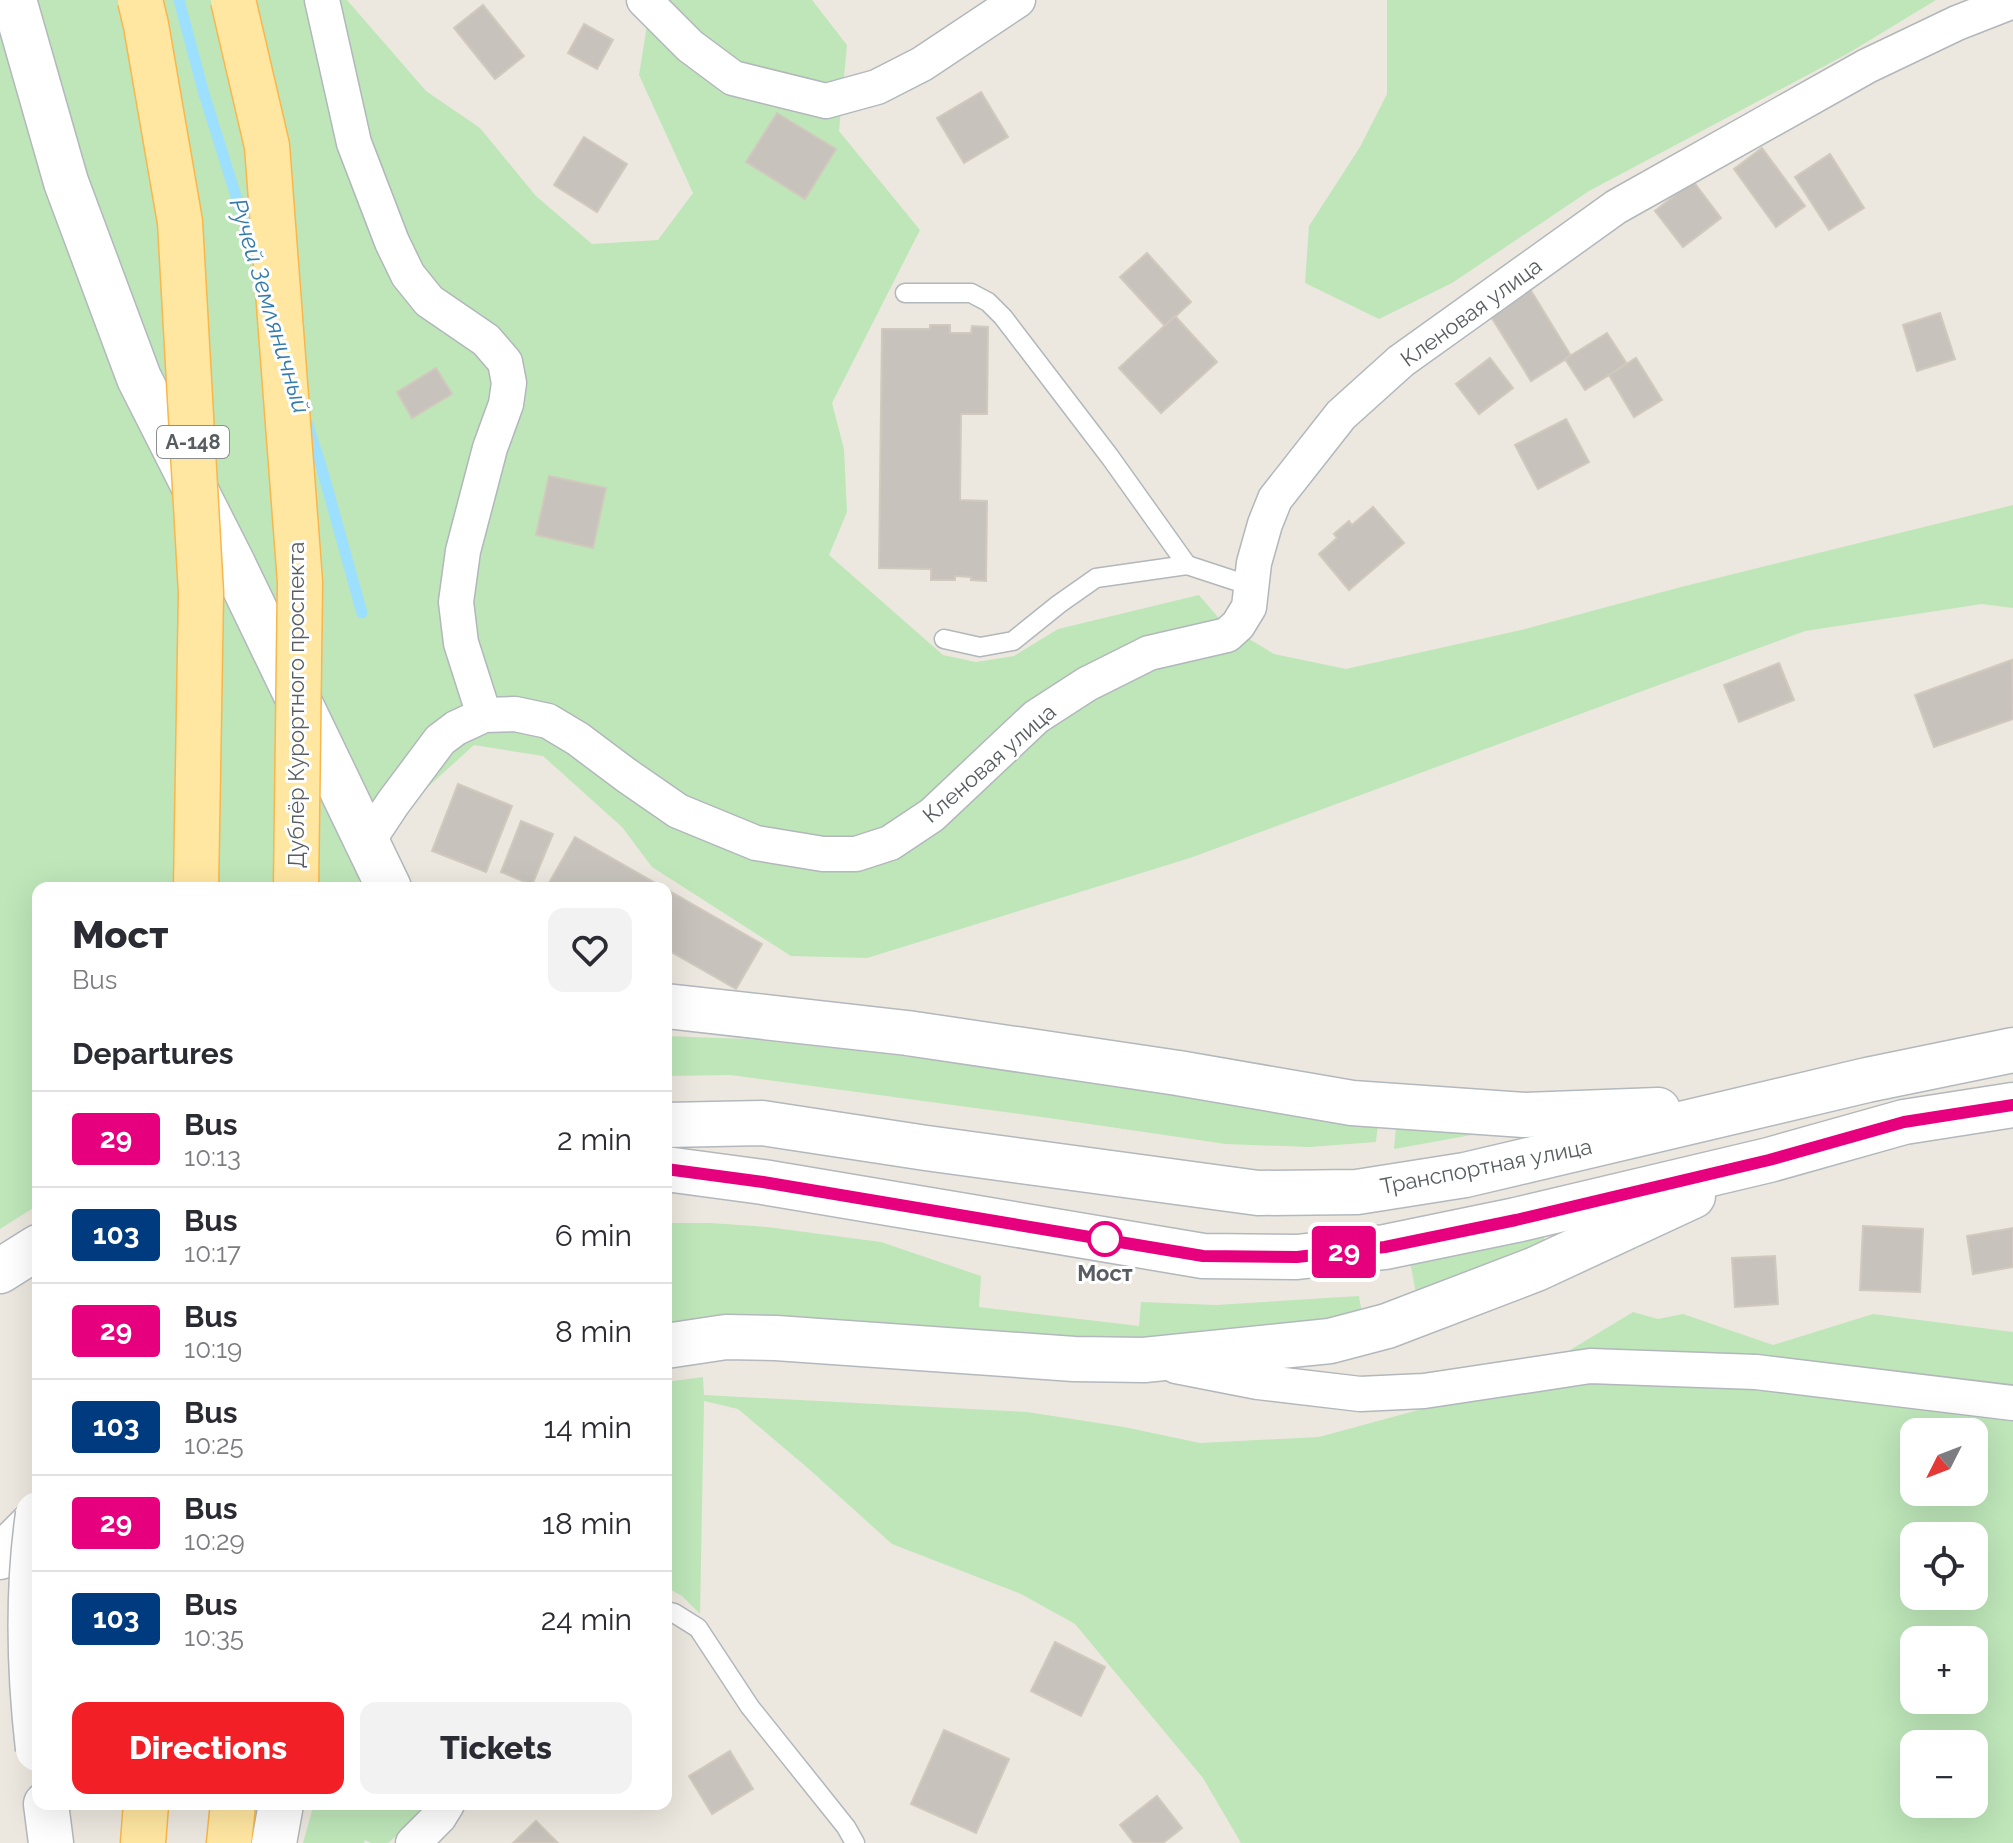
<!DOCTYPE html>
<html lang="en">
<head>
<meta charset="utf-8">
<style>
  :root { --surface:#fff; --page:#f2f2f3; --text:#2b2b33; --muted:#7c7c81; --line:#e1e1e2; --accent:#f21f26 }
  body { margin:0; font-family:Raleway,sans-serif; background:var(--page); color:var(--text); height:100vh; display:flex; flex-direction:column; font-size:30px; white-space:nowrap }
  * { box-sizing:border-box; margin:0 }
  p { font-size:26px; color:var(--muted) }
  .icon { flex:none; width:44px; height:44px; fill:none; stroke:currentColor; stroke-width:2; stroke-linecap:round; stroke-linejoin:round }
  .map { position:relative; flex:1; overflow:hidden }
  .drawer { position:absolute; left:32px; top:882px; width:640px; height:928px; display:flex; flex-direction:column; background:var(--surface); border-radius:16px; box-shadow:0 8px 32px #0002 }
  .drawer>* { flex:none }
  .badge { padding:0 16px; border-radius:6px; font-size:28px; line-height:52px }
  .needle { width:52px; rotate:228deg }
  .controls { position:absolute; left:1900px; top:1418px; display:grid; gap:16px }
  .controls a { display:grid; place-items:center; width:88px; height:88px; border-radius:16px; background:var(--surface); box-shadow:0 8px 32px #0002; font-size:40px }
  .map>.badge { position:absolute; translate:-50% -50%; box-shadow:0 0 0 4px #fff }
  h2 { padding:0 40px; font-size:30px; line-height:72px }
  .round { display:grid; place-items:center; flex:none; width:84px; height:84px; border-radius:16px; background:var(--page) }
  .headline { display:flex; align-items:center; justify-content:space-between; height:136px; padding:0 40px }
  h1 { font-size:38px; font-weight:800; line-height:60px }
  .primary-button { display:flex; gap:16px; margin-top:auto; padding:16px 40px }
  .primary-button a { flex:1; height:92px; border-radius:16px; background:var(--accent); color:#fff; font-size:32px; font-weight:800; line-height:92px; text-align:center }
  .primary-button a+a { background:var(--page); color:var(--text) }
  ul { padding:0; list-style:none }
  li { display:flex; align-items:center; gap:24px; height:96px; padding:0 40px; border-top:2px solid var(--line) }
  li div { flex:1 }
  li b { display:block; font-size:30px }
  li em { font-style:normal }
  li .badge { min-width:88px; font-weight:700; text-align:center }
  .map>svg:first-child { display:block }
</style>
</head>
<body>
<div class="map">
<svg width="2013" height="1843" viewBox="0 0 2013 1843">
  <rect width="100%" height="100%" fill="#ece8df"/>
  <g fill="#bee6b9" fill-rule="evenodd">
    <path d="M0 0H347L426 91 480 128 536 196 592 244 658 240 693 193 639 75 651 0H812L847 45 839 131 920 230 832 403 844 449 847 512 829 555 943 655 976 662 1014 656 1058 629 1199 595 1223 623 1274 654 1346 669 1521 630 1681 587 2013 505V608L1982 604 1805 631 1190 858 867 958 791 956 652 867 622 827 543 756 474 745 398 814 381 858 353 888H38V1205L0 1229Z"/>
    <path d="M1387 0H1936L1847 54 1589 191 1452 283 1379 319 1305 283 1309 226 1360 147 1387 94Z"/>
    <path d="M666 1036 747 1039 868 1052 1379 1115 1376 1142 1309 1147 1226 1144 1042 1117 730 1075 666 1076Z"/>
    <path d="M1397 1116 1477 1134 1394 1149Z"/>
    <path d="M666 1223H711L767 1227 881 1242 981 1276 979 1307 1139 1326 1141 1302 1216 1305 1359 1296 1364 1325 1242 1344 666 1336Z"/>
    <path d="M1538 1233 1544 1237 1545 1241 1541 1245 1416 1293 1410 1262Z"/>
    <path d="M1633 1312 1658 1319 1683 1314 1773 1345 1873 1314 2013 1332V1843H1241L1203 1778 1075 1624 1021 1594 892 1544 810 1470 738 1409 704 1401 700 1614 682 1596 666 1587V1382L703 1377 704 1395 1027 1412 1124 1427 1200 1443 1319 1437 1514 1384ZM1914 1432H1974V1492H1914ZM1914 1536H1974V1596H1914ZM1914 1640H1974V1700H1914ZM1914 1744H1974V1804H1914Z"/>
    <path d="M314 1804H426L420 1816 388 1843H371L365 1840 364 1843H303Z"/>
  </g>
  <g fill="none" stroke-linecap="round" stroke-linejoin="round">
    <g stroke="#9cdfff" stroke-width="11">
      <path d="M179 0 204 94 256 260"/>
      <path d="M307 422 324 476 362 613"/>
    </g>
  </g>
  <g fill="#c7c3bc" stroke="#d1c9bd" stroke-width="2">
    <path d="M483 5 524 56 495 79 454 28Z"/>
    <path d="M584 24 613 40 597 69 568 53Z"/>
    <path d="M981 92 1008 137 964 163 937 118Z"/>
    <path d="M777 113 836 149 805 199 746 162Z"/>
    <path d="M584 137 627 164 597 212 554 185Z"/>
    <path d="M1762 148 1805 206 1776 227 1734 169Z"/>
    <path d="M1830 154 1864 208 1829 230 1795 177Z"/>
    <path d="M1693 181 1721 218 1683 247 1655 211Z"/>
    <path d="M1147 253 1191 302 1165 326 1120 277Z"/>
    <path d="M1530 289 1571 356 1531 381 1490 315Z"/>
    <path d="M1940 313 1955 359 1917 371 1903 325Z"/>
    <path d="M1175 316 1217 362 1161 413 1119 368Z"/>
    <path d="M930 325H950V333H971L972 326 988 327 987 414H961L960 500 987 501 986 581 971 580V577L955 576V580H931V569L879 568 882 329H930Z"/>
    <path d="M1607 333 1627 364 1585 390 1565 359Z"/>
    <path d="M1490 358 1513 388 1479 414 1456 384Z"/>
    <path d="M1636 358 1662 400 1634 417 1609 375Z"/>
    <path d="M436 368 452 394 412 418 397 392Z"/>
    <path d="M1566 419 1589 462 1538 489 1515 445Z"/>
    <path d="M549 476 606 488 593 548 536 535Z"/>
    <path d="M1373 507 1404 543 1349 590 1319 554 1337 538 1334 534 1349 521 1352 525Z"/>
    <path d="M2012 660 2013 719 1934 747 1915 695Z"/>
    <path d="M1779 663 1794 700 1739 722 1724 685Z"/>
    <path d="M458 784 512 806 486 872 432 851Z"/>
    <path d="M521 821 553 834 532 885 501 872Z"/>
    <path d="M575 837 664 888H559L549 883Z"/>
    <path d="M666 889 762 944 736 989 666 949Z"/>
    <path d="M1863 1226 1923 1229 1920 1292 1860 1290Z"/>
    <path d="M2013 1228V1267L1973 1274 1967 1236Z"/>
    <path d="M1775 1256 1778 1304 1735 1307 1732 1258Z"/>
    <path d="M1055 1642 1105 1667 1081 1716 1031 1691Z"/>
    <path d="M944 1730 1009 1759 976 1833 911 1804Z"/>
    <path d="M730 1751 753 1789 712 1814 689 1776Z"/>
    <path d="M1157 1796 1182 1828 1163 1843H1134L1120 1825Z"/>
    <path d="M536 1821 558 1843H513Z"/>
  </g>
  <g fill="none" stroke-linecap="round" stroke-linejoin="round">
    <defs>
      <g id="lane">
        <path d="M905 293H971L988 302 1003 317 1110 457 1187 565"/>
        <path d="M944 639 980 647 1013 641 1059 604 1096 578 1187 565 1251 586"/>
        <path d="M666 1611 674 1613 698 1628 750 1707 846 1827 855 1843"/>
      </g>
      <g id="street">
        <path d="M322 0 354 143 392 242 408 275 429 301 486 340 505 362 509 383 506 404 490 448 463 551 456 602 461 643 484 715"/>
        <path d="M644 0 690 46 733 78 826 101 877 87 922 64 1018 0"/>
        <path d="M367 842 393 803 440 740 456 728 484 715 515 714 548 721 578 739 626 775 678 811 756 843 823 854H856L890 843 932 815 1036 717 1087 684 1149 653 1227 635 1238 625 1249 607 1254 563 1265 524 1275 499 1341 415 1401 361 1616 207 1867 66 1957 23 2013 1"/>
        <path d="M1176 1366 1258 1382 1360 1394 1424 1391 1590 1366 1756 1372 2013 1403"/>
        <path d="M413 1843 439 1817 447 1804"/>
      </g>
      <g id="secondary">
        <path d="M14 0 66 182 139 378 233 564 389 888"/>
        <path d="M666 1006 907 1033 1178 1073 1352 1103 1524 1115 1658 1110"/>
        <path d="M666 1125 762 1123 926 1148 1258 1193 1357 1192 1465 1175 1867 1080 2013 1050"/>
        <path d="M666 1169 763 1182 1203 1256 1297 1257 1385 1247 1516 1220 1769 1160 1904 1122 2013 1105"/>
        <path d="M0 1271 38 1247"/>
        <path d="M666 1346 726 1337 776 1338 1074 1359 1144 1360 1330 1341 1387 1326 1536 1269 1693 1196"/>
        <path d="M0 1557 38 1519"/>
        <path d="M46 1804 51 1843"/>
        <path d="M274 1843 281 1804"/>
      </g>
      <g id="primary">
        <path d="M143 1843 146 1804"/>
        <path d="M229 1843 233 1804"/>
      </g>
    </defs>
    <use href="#lane" stroke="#b2b7bb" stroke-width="21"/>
    <use href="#street" stroke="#b2b7bb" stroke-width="37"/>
    <use href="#secondary" stroke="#b3b8bd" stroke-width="47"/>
    <use href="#primary" stroke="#f9b64c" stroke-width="47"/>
    <use href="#lane" stroke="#fff" stroke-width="18"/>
    <use href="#street" stroke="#fff" stroke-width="34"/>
    <use href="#secondary" stroke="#fff" stroke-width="44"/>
    <use href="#primary" stroke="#ffe6a1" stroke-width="44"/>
    <defs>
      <path id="secondary-bridge" d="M38 1514C27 1592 29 1671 38 1749"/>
      <g id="primary-bridge">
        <path d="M140 0 146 25 180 222 201 593 196 888"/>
        <path d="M233 0 267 146 300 582 296 888"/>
      </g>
    </defs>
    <use href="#secondary-bridge" stroke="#b3b8bd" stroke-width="47" stroke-linecap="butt"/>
    <use href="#primary-bridge" stroke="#f9b64c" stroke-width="47" stroke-linecap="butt"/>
    <use href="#secondary-bridge" stroke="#fff" stroke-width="44"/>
    <use href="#primary-bridge" stroke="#ffe6a1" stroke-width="44"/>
  </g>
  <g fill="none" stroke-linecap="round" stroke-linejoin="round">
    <defs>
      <path id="line" d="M666 1169 763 1182 1203 1256 1297 1257 1385 1247 1516 1220 1769 1160 1904 1122 2013 1105"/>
    </defs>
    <use href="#line" stroke="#fff" stroke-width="18"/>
    <use href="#line" stroke="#e6007e" stroke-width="12"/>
  </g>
  <circle fill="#fff" stroke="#e6007e" stroke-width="4" cx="1105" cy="1239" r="16"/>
  <g text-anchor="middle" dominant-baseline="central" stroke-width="6" stroke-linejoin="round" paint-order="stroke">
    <rect fill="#fff" stroke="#8a8e90" stroke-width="2" x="157" y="426" width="72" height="32" rx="6"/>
    <g font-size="20" font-weight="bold" fill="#585d61">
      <text x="193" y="442">А-148</text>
    </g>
    <g font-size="22" fill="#585d61" stroke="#fff">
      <text transform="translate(1471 312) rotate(-36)">Кленовая улица</text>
      <text transform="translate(296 705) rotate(-90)">Дублёр Курортного проспекта</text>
      <text transform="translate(989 763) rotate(-41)">Кленовая улица</text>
      <text transform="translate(1486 1166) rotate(-11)">Транспортная улица</text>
    </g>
    <g font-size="22" font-weight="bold" fill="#585d61" stroke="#fff">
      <text x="1105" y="1273">Мост</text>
    </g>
    <g font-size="24" font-style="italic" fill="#337bad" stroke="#fff">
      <text transform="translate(270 306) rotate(73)">Ручей Земляничный</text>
    </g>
  </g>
</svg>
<div class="controls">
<a><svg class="needle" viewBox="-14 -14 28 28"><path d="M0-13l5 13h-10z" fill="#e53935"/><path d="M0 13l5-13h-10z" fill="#7c7c81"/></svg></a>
<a><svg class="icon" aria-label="locate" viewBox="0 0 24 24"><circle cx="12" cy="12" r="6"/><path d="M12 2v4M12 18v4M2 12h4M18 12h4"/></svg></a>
<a>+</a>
<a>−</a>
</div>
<b class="badge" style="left:1344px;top:1252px;background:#e6007e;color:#fff">29</b>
<section class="drawer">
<div class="headline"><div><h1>Мост</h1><p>Bus</p></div><a class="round"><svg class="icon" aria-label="heart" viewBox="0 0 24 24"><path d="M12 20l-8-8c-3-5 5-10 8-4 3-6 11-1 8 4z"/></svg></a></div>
<h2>Departures</h2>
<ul>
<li><span class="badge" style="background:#e6007e;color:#fff">29</span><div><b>Bus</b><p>10:13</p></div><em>2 min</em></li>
<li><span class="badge" style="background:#003b80;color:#fff">103</span><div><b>Bus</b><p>10:17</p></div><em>6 min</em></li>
<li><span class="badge" style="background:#e6007e;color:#fff">29</span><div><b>Bus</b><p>10:19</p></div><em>8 min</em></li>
<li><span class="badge" style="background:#003b80;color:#fff">103</span><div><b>Bus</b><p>10:25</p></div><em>14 min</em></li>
<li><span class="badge" style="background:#e6007e;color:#fff">29</span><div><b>Bus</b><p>10:29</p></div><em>18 min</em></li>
<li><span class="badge" style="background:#003b80;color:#fff">103</span><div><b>Bus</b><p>10:35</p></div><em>24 min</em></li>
</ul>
<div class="primary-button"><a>Directions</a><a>Tickets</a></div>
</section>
</div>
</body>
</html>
